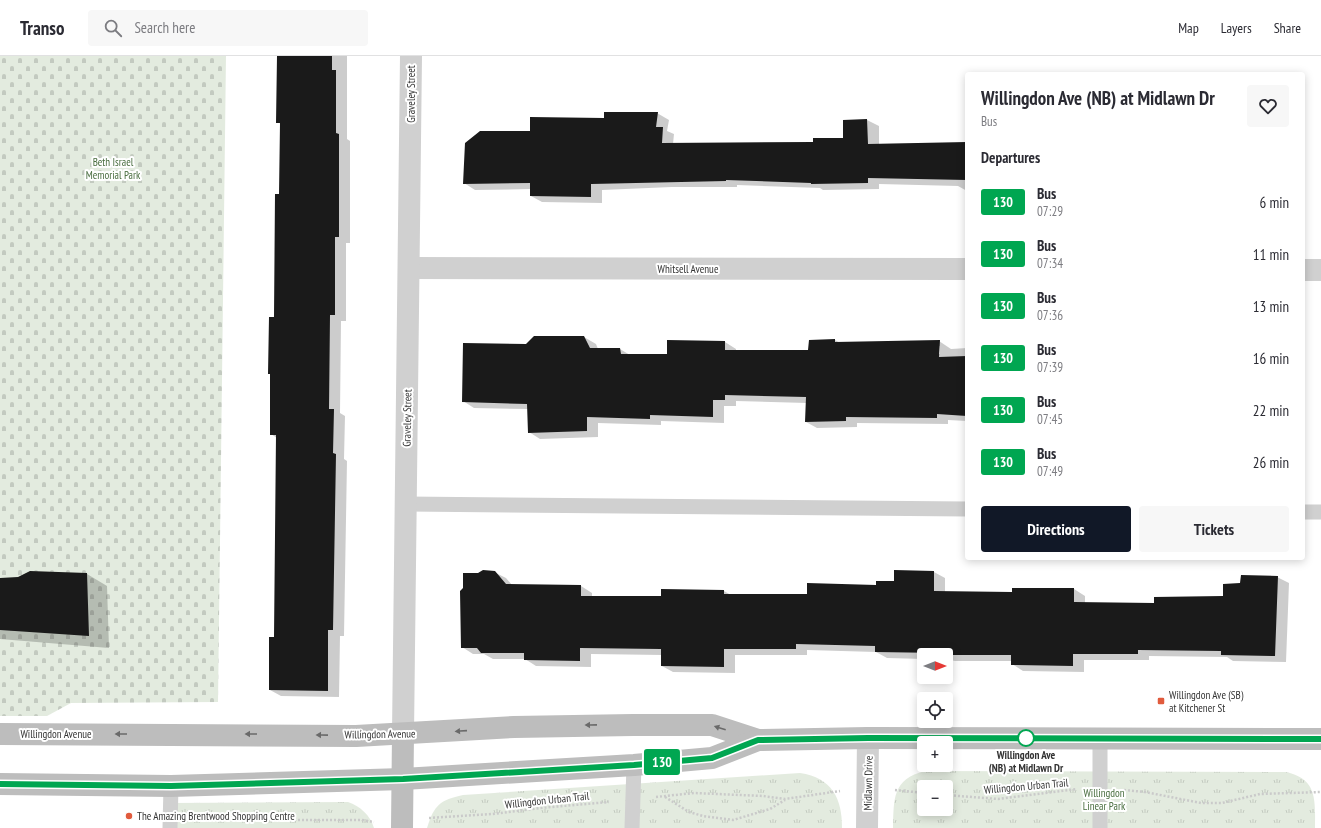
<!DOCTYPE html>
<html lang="en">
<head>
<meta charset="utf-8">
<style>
  :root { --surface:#fff; --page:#f7f7f7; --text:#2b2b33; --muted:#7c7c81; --line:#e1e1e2; --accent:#111827 }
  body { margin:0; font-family:"PT Sans Narrow",sans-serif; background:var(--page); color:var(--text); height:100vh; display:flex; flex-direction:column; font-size:15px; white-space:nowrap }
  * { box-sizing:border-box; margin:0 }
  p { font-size:13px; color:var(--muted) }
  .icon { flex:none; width:22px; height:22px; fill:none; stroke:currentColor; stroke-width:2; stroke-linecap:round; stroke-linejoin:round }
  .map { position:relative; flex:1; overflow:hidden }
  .sheet { position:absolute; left:965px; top:16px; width:340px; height:488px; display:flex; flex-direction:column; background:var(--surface); border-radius:4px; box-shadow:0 2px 10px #0003 }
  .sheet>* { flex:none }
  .badge { padding:0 8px; border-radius:3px; font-size:14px; line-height:26px }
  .needle { width:26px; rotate:90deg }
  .controls { position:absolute; left:917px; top:592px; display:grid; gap:8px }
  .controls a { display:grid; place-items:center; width:36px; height:36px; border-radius:4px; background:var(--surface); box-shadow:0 2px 10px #0003; font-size:20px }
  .map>.badge { position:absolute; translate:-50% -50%; box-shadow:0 0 0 2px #fff }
  h2 { padding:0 16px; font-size:15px; line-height:36px }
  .round { display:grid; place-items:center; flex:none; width:42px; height:42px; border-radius:4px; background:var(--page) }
  .head { display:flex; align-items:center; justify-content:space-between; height:68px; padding:0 16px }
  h1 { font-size:19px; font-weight:700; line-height:30px }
  .button { display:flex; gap:8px; margin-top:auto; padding:8px 16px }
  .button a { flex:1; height:46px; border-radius:4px; background:var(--accent); color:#fff; font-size:16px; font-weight:700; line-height:46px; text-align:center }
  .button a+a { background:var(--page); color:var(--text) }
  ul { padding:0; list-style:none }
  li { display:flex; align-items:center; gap:12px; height:52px; padding:0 16px }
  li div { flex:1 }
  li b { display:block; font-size:15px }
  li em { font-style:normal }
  li .badge { min-width:44px; font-weight:700; text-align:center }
  header { display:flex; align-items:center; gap:24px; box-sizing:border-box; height:56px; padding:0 20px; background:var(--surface); border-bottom:1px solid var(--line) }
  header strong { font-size:19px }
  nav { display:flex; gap:22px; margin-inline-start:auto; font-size:14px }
  .search { width:280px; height:36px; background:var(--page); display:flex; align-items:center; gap:10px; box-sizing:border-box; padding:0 14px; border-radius:4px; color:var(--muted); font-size:15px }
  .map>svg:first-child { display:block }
</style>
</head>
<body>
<header>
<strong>Transo</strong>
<div class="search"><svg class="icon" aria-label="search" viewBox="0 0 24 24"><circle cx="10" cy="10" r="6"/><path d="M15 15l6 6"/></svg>Search here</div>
<nav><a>Map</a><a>Layers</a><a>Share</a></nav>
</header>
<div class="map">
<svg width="1321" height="772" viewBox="0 0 1321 772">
  <defs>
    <pattern id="cemetery-stones" width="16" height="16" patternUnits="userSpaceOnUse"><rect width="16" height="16" fill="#e3ebdf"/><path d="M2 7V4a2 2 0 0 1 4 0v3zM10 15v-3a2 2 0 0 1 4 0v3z" fill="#c3cac0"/></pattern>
    <pattern id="park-tufts" width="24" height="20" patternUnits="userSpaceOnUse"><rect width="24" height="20" fill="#e3ebdf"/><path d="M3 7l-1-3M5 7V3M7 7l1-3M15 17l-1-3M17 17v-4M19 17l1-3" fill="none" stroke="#c3cac0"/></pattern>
  </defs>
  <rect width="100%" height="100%" fill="#fff"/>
  <path fill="url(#cemetery-stones)" d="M0 0H226L218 646 71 647 47 660H0Z"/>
  <g fill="url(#park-tufts)" fill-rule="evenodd">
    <path d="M925 715 1286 716C1318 723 1315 745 1315 772H893C894 743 892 723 925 715ZM924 731H946V753H924Z"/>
    <path d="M800 717C832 722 842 742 842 772H427C434 749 440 744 463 739Z"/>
    <path d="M348 746C360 750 370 759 374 772H170L171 747Z"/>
  </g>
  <g fill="#0003" fill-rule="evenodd">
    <path d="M278 0H347V83L350 85V187H346V265H341L340 357 345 360 344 403 347 405 344 580H340L339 641 281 640 270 634 275 582 277 382 271 378V318L280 139 281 68 277 66Z"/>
    <path d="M657 57 669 64 667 75 674 78 673 88 814 87 844 83V65L867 64 879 70V88L967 87V135L958 130 879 128V133L823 134 820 132 737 129V131H672L602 134V147L542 146 531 140V133L475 134 464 127 531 76 605 63Z"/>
    <path d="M584 281 596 288 598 293H620L630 299H668L725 286 736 293V295H809L835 284 840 287 939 285 951 293 967 292V365L948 364V368L857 367V371L817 372 806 366 807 347 736 345V350H724V367L661 365V369L598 367V381L540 383 529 376 528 353 474 352 463 345 527 289ZM938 290H940V298H938Z"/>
    <path d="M494 516 506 522 512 529 581 530 592 537V541H662L724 535 731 539H808L877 530 934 516 945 522V536L1013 537 1074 533 1085 540V547L1155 548 1224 541 1241 528 1277 521 1289 527 1286 606 1233 605 1227 601 1149 600V604H1084V616L1023 615 1012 608V605H955L946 603V599H924V603L887 602 876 596 807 594V599H735V617L673 616 662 610V599L591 598V611L536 610 525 603H493L484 598H473L462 591 463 575 461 572 463 560Z"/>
    <path d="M87 518 107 530 109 592 0 583V523Z"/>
  </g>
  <g fill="#1a1a1a">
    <path d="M277 0H332V14H336V77L339 78V181H335V259H330L329 353H334L333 397 336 398 333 574H328V635L269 634V581H274L276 379H270V318H268L269 261H274L275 138H279L280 67H276Z"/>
    <path d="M604 56H658L656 71H663L662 87 813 86V82H843V64L867 63 868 88 967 86V124L868 122V127L811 128V127L726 124V125L591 128V141L530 140V127L463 128 465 87 480 75H530V61L604 62Z"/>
    <path d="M534 280H584L590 292H620L621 298H667V284L725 285V294H808L809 284 835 283V286L940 284 939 301 967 300V360L937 358V362L846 361V365L805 366 806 341 725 339V344H713V361L650 359V363L587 361V375L528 377 527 348 462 346 463 287 526 288Z"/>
    <path d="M483 514 495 515 506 528 581 529V540H661V533L724 534V538H807V527L876 529V525H894V514L934 515V535L1012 536V532H1074V546L1154 547V541L1223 540V528L1240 527 1241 519 1278 520 1275 600 1221 599V595L1138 594V598H1073V610L1011 609V599H942V597L875 596V590L796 588V593H724V611L661 610V593L580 592V605L524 604V597H481L477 592H461L460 535 463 532V517H478Z"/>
    <path d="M30 515 87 517 89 580 0 574V522L18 521Z"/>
  </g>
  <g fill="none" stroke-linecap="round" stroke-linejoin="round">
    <g stroke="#cacaca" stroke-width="2.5" stroke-dasharray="2 2" stroke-linecap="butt">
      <path d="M895 734 924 737"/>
      <path d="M1124 734 1145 736 1201 747H1222L1260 738 1321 736"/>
      <path d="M946 739 998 743 1077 733"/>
      <path d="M656 741 694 737 763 740 785 743 840 735"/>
      <path d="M665 741 689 756 703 760 733 764 770 753 785 744"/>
      <path d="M429 762 492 758 540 752 609 746"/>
      <path d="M194 764H362L374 766"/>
    </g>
    <g stroke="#d0d0d0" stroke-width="15">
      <path d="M406 448 967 453"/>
      <path d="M1303 456H1321"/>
      <path d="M170 772 171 730"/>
      <path d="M632 772 634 709"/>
      <path d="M1100 772V682"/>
    </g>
    <g stroke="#d0d0d0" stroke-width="22">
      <path d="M409 212 967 213"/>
      <path d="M1303 214H1321"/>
      <path d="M403 678 411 0"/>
      <path d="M867 772 868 682"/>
    </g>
    <g stroke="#bdbdbd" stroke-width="22">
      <path d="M0 678 356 680 514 671 633 669H712L758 684 868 682 1321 683"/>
      <path d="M0 728 171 730 403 723 634 709 712 702 758 684"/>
      <path d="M402 772 403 678"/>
    </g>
  </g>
  <defs><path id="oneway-solid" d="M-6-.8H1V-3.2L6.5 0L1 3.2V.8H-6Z"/></defs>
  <g fill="#6a6a6a">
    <use href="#oneway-solid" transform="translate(591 669) rotate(179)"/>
    <use href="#oneway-solid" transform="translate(720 672) rotate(-162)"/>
    <use href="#oneway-solid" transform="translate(461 675) rotate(176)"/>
    <use href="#oneway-solid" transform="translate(121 678) rotate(180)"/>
    <use href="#oneway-solid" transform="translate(251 678) rotate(-180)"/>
    <use href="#oneway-solid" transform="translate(322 679) rotate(-179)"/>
  </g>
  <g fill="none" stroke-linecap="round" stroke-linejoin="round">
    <defs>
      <path id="line" d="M0 728 171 730 403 723 634 709 712 702 758 684 868 682 1321 683"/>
    </defs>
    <use href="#line" stroke="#fff" stroke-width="9"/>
    <use href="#line" stroke="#00a651" stroke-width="6"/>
  </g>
  <g fill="#e15b3d" stroke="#fff" stroke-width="1.5">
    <rect x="1157" y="641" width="8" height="8" rx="2"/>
    <circle cx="129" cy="760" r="4"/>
  </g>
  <circle fill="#fff" stroke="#00a651" stroke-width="2" cx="1026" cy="682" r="8"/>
  <g text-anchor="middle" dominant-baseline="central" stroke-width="4" stroke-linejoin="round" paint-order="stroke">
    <g font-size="11" fill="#333" stroke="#fff">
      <text transform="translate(411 38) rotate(-90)">Graveley Street</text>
      <text x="688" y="213">Whitsell Avenue</text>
      <text transform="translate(407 362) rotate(-89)">Graveley Street</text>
      <text x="56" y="678">Willingdon Avenue</text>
      <text transform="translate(380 678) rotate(-1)">Willingdon Avenue</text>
      <text transform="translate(868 727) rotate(-89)">Midlawn Drive</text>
      <text transform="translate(1026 730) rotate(-5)">Willingdon Urban Trail</text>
      <text transform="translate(547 744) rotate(-6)">Willingdon Urban Trail</text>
    </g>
    <g font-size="11" fill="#4a6e40" stroke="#fff">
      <text x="113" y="106">Beth Israel<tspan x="113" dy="13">Memorial Park</tspan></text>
      <text x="1104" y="737">Willingdon<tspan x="1104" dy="13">Linear Park</tspan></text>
    </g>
    <g font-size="11" fill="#333" stroke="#fff" text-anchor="start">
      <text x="1169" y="639">Willingdon Ave (SB)<tspan x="1169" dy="13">at Kitchener St</tspan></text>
      <text x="137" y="760">The Amazing Brentwood Shopping Centre</text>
    </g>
    <g font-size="11" font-weight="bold" fill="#333" stroke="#fff">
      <text x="1026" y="699">Willingdon Ave<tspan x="1026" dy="13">(NB) at Midlawn Dr</tspan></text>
    </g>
  </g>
</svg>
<div class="controls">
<a><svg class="needle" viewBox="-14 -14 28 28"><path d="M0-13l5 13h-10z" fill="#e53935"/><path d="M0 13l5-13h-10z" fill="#7c7c81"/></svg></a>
<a><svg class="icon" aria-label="locate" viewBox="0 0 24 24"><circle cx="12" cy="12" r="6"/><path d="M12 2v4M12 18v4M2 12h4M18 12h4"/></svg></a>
<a>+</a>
<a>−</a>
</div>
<b class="badge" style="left:662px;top:706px;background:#00a651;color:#fff">130</b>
<section class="sheet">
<div class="head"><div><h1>Willingdon Ave (NB) at Midlawn Dr</h1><p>Bus</p></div><a class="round"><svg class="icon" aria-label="heart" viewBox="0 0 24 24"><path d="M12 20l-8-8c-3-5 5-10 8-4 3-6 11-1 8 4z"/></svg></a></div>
<h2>Departures</h2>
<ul>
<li><span class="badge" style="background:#00a651;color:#fff">130</span><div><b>Bus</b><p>07:29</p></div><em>6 min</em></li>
<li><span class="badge" style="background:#00a651;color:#fff">130</span><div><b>Bus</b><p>07:34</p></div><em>11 min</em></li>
<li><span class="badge" style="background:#00a651;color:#fff">130</span><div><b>Bus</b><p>07:36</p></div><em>13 min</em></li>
<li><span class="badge" style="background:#00a651;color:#fff">130</span><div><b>Bus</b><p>07:39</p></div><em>16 min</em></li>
<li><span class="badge" style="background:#00a651;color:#fff">130</span><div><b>Bus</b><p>07:45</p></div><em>22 min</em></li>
<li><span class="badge" style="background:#00a651;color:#fff">130</span><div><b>Bus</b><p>07:49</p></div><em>26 min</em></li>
</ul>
<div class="button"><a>Directions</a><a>Tickets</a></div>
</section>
</div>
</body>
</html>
